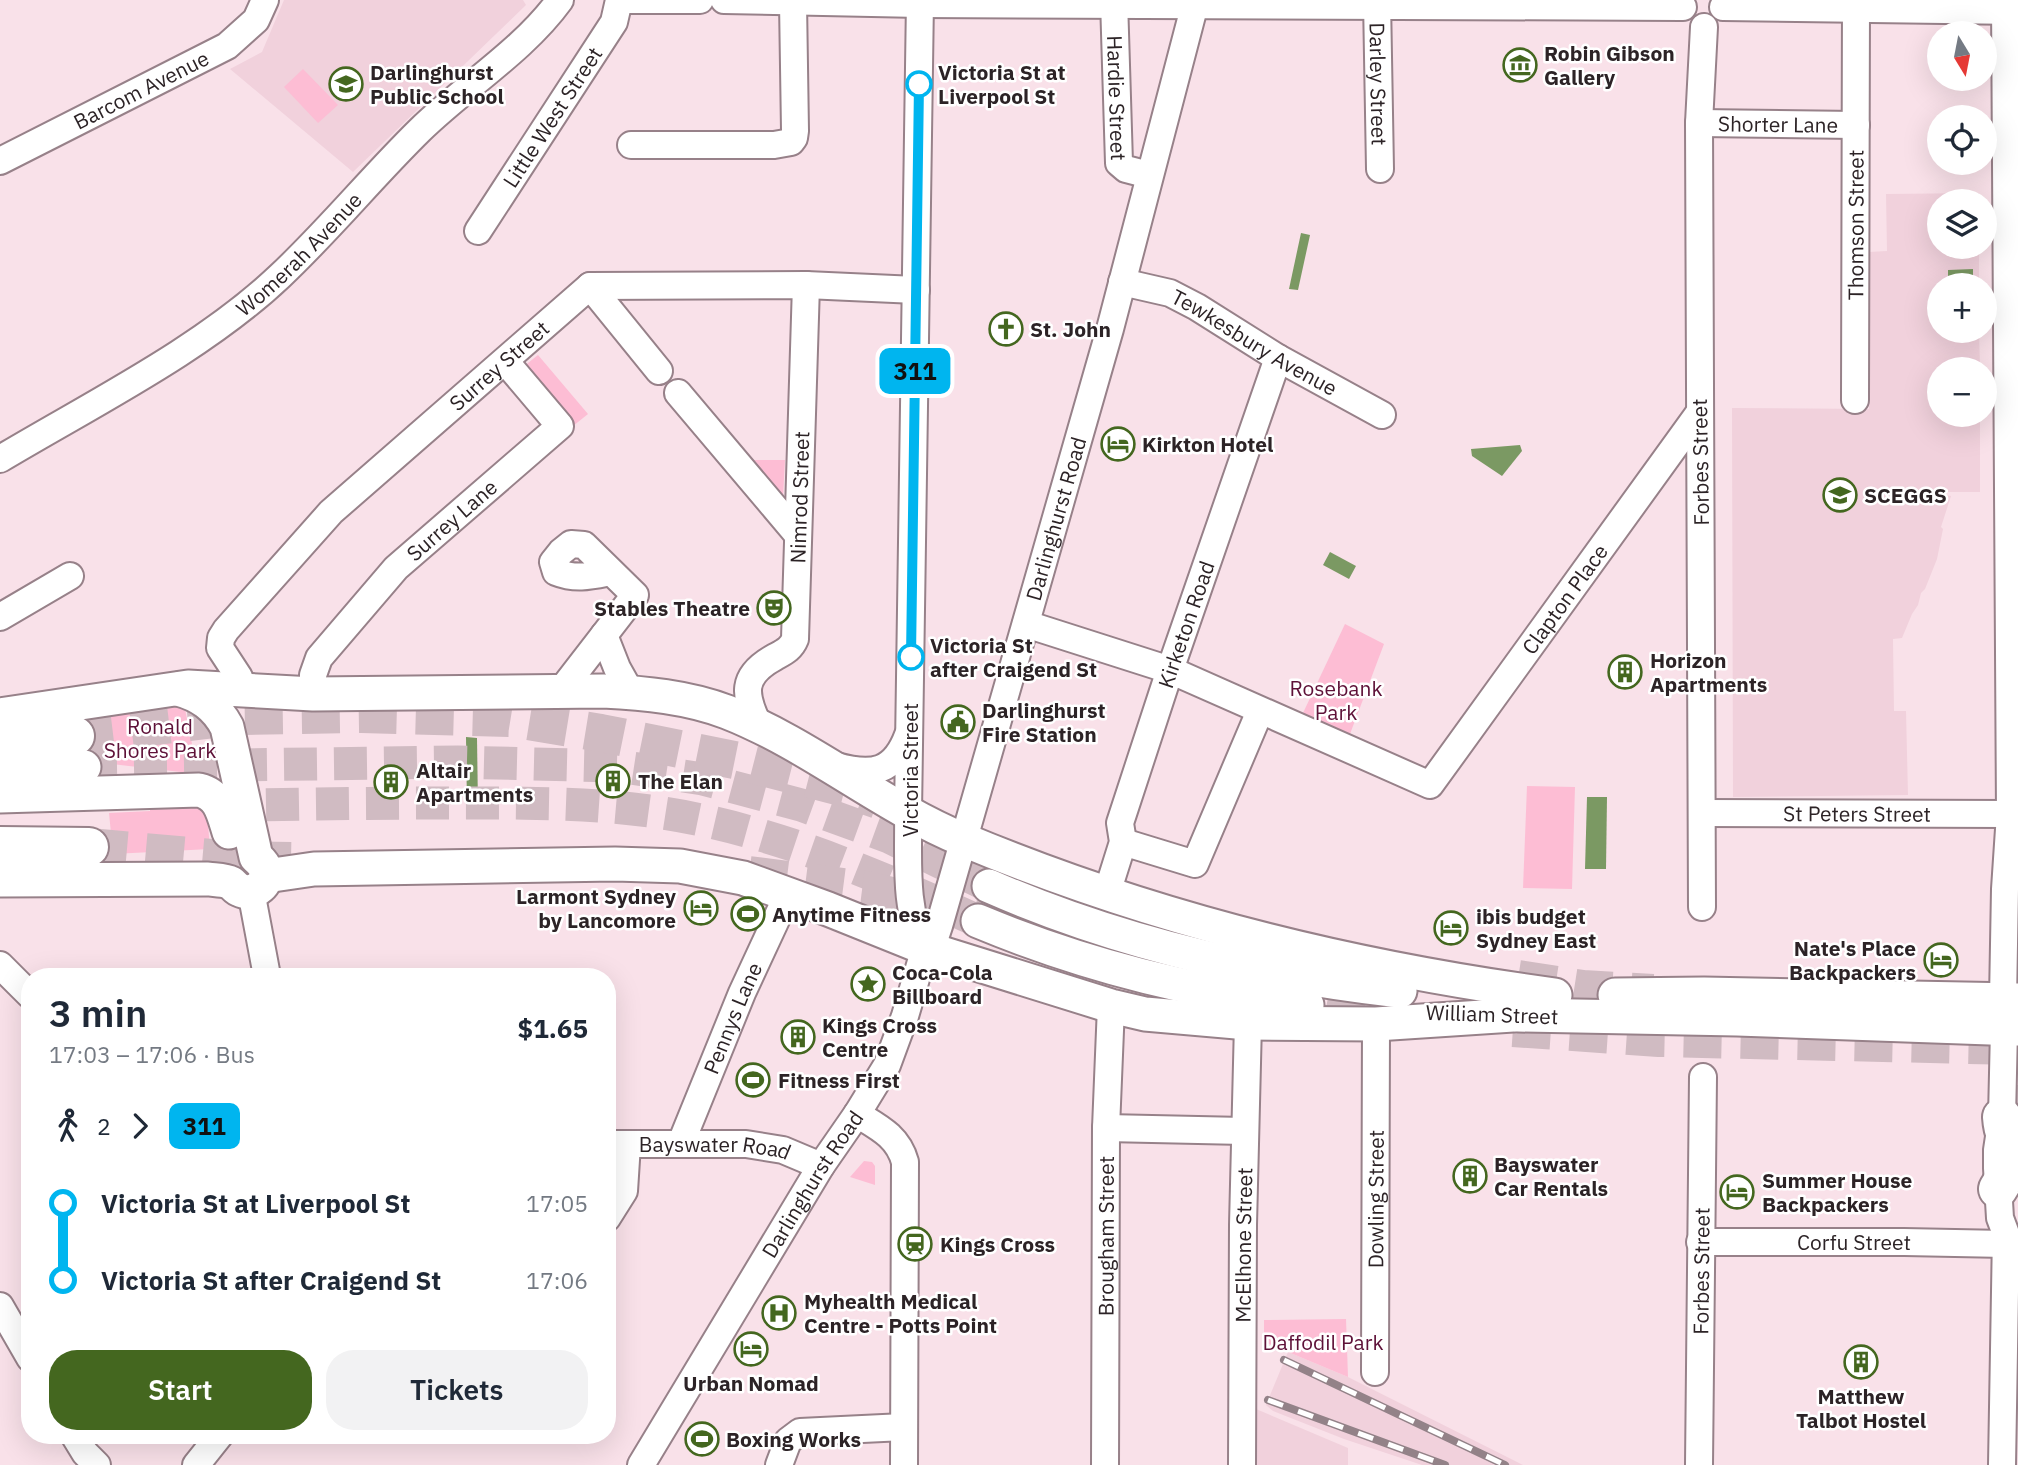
<!DOCTYPE html>
<html lang="en">
<head>
<meta charset="utf-8">
<style>
  :root { --surface:#fff; --page:#f2f2f3; --text:#1f2937; --muted:#747a83; --accent:#44671f }
  body { margin:0; font-family:"IBM Plex Sans",sans-serif; background:var(--page); color:var(--text); height:100vh; display:flex; flex-direction:column; font-size:26px; white-space:nowrap }
  * { box-sizing:border-box; margin:0 }
  p { font-size:23px; color:var(--muted) }
  .icon { flex:none; width:38px; height:38px; fill:none; stroke:currentColor; stroke-width:2; stroke-linecap:round; stroke-linejoin:round }
  .map { position:relative; flex:1; overflow:hidden }
  .details { position:absolute; left:21px; top:968px; width:595px; height:476px; display:flex; flex-direction:column; background:var(--surface); border-radius:28px; box-shadow:0 7px 28px #0002 }
  .details>* { flex:none }
  .badge { padding:0 14px; border-radius:10px; font-size:24px; line-height:46px }
  .needle { width:46px; rotate:170deg }
  .tools { position:absolute; left:1927px; top:21px; display:grid; gap:14px }
  .tools a { display:grid; place-items:center; width:70px; height:70px; border-radius:50%; background:var(--surface); box-shadow:0 7px 28px #0002; font-size:35px }
  .map>.badge { position:absolute; translate:-50% -50%; box-shadow:0 0 0 4px #fff }
  .legs { display:flex; align-items:center; gap:10px; height:77px; padding:0 28px; font-size:23px }
  .legs p { margin-inline-start:auto }
  .head { display:flex; align-items:center; justify-content:space-between; height:119px; padding:0 28px }
  h1 { font-size:38px; font-weight:600; line-height:52px }
  .button { display:flex; gap:14px; margin-top:auto; padding:14px 28px }
  .button a { flex:1; height:80px; border-radius:28px; background:var(--accent); color:#fff; font-size:28px; font-weight:600; line-height:80px; text-align:center }
  .button a+a { background:var(--page); color:var(--text) }
  ul { padding:0 28px; list-style:none }
  li { display:flex; align-items:center; gap:24px; height:77px; font-size:26px }
  li i { display:grid; place-items:center; width:10px; height:100%; margin:0 9px; background:currentColor }
  li i::after { content:''; width:18px; height:18px; margin:-9px; border:5px solid; border-radius:50%; background:var(--surface) }
  li p { margin-inline-start:auto }
  li:first-child i { background:linear-gradient(#0000 50%,currentColor 0) }
  li:last-child i { background:linear-gradient(currentColor 50%,#0000 0) }
  .map>svg:first-child { display:block }
</style>
</head>
<body>
<div class="map">
<svg width="2018" height="1465" viewBox="0 0 2018 1465">
  <rect width="100%" height="100%" fill="#f9e1e9"/>
  <g fill="#f1d1dc">
    <path d="M284 0H523L526 5 353 172 230 69 262 52Z"/>
    <path d="M1979 193V201H1939V247H1979V285H1939V331H1979L1980 369H1939V415H1980V492H1947L1946 495 1951 496 1941 527 1943 529 1937 559 1925 589 1921 593 1918 605 1912 614 1902 638 1893 639 1894 711H1906L1908 795 1733 797 1732 408 1869 409V252L1887 251 1886 194Z"/>
    <path d="M1288 1352 1348 1377 1523 1465H1422L1344 1439 1273 1411 1266 1405Z"/>
    <path d="M1256 1409 1348 1448V1465H1256Z"/>
  </g>
  <g fill="#fdbdd4">
    <path d="M303 69 338 105 318 123 284 87Z"/>
    <path d="M538 355 588 414 573 426 523 367Z"/>
    <path d="M749 460H785L783 498Z"/>
    <path d="M1345 624 1384 644 1350 734 1303 713Z"/>
    <path d="M184 704 198 774 103 763 94 718Z"/>
    <path d="M1527 786 1575 787 1572 889 1523 888Z"/>
    <path d="M201 798 208 824 210 849 113 854 109 813 150 811V799Z"/>
    <path d="M864 1161 872 1162 875 1166V1185L850 1177Z"/>
    <path d="M1346 1319 1348 1377 1264 1342V1320Z"/>
  </g>
  <g fill="#7b9963">
    <path d="M1301 233 1310 235 1298 290 1289 289Z"/>
    <path d="M1973 269V285H1948V270Z"/>
    <path d="M1520 445 1522 451 1502 476 1472 456 1471 449Z"/>
    <path d="M1330 552 1356 566 1349 579 1323 565Z"/>
    <path d="M466 737 477 738 478 807 467 808Z"/>
    <path d="M1587 797H1607L1606 869H1585Z"/>
  </g>
  <g fill="none" stroke-linecap="round" stroke-linejoin="round">
    <g stroke="#d0bbc2" stroke-width="33" stroke-dasharray="33 17" stroke-linecap="butt">
      <path d="M84 767 458 762 618 766 703 779 801 805 889 837 989 886"/>
      <path d="M216 806C294 804 372 803 450 803 521 803 593 802 663 813 774 830 877 875 978 921"/>
    </g>
    <g stroke="#d0bbc2" stroke-width="38" stroke-dasharray="38 19" stroke-linecap="butt">
      <path d="M75 736 239 716 362 714 509 718 601 733 739 761 845 788 878 800"/>
      <path d="M89 847 235 860 291 861"/>
      <path d="M749 875 867 890 1013 926"/>
      <path d="M1518 979 1583 989 1653 993"/>
      <path d="M1271 992 1394 1017"/>
      <path d="M1513 1028 1659 1038 2018 1046"/>
      <path d="M2018 1085V1118"/>
    </g>
    <defs>
      <g id="minor">
        <path d="M620 0H700"/>
        <path d="M724 0 920 4 1683 7"/>
        <path d="M920 0 908 813C909 855 903 911 925 948"/>
        <path id="s1" d="M1114 0 1119 163 1126 169 1149 175"/>
        <path id="s2" d="M1377 0 1380 169"/>
        <path d="M1723 7 2018 11"/>
        <path id="s3" d="M1699 123 1856 125"/>
        <path d="M631 145H774L791 142 794 138 795 131 793 2"/>
        <path id="s4" d="M0 161 227 46 256 20 265 0"/>
        <path id="s5" d="M478 231 614 22 619 0"/>
        <path id="s6" d="M1122 282 1170 293 1197 307 1278 358 1382 415"/>
        <path d="M590 286 659 371"/>
        <path d="M678 393 798 535"/>
        <path id="s7" d="M1855 400 1856 0"/>
        <path id="s8" d="M0 459C92 404 203 349 280 276 329 230 372 177 420 130 465 86 523 51 560 0"/>
        <path d="M0 617 70 576"/>
        <path id="s9" d="M1026 624 1170 670 1430 785 1699 413"/>
        <path d="M604 635 617 668 631 693"/>
        <path id="s10" d="M240 688 239 677 220 648 221 638 226 630 331 512 590 286 806 285 916 290"/>
        <path d="M560 692 635 595 584 545 571 544 561 552 553 562 556 572C576 580 591 576 611 572"/>
        <path id="s11" d="M313 694V675L319 658 396 568 560 426 505 361"/>
        <path id="s12" d="M759 726C744 695 740 676 775 657 784 652 791 649 795 639L806 285"/>
        <path d="M836 766C872 776 894 773 908 735"/>
        <path id="s13" d="M1703 813 2010 814"/>
        <path d="M1123 842 1195 864 1260 711"/>
        <path d="M251 891 267 976"/>
        <path id="s14" d="M1107 893 1123 842 1120 823 1170 670 1278 358"/>
        <path d="M1702 907 1699 123 1704 27"/>
        <path d="M0 965 30 995"/>
        <path d="M2003 999 2005 889 2010 814 2005 0"/>
        <path d="M857 1114C878 1127 898 1136 905 1162L904 1465"/>
        <path d="M1106 1128 1244 1131"/>
        <path id="s15" d="M681 1143 742 993 788 894"/>
        <path id="s16" d="M607 1144H746L783 1150 821 1166"/>
        <path d="M607 1218 624 1191 627 1144"/>
        <path id="s17" d="M1700 1242H1904L2006 1244"/>
        <path d="M0 1306 30 1358"/>
        <path id="s18" d="M1375 1372 1376 1024"/>
        <path d="M74 1435 85 1453 97 1465"/>
        <path d="M196 1465 220 1435"/>
        <path id="s19" d="M641 1465 821 1166 857 1114 887 1065 905 1016 925 948 936 935 939 926 1110 329 1196 0"/>
        <path d="M779 1465 788 1441 800 1432 904 1427"/>
        <path id="s20" d="M1105 1465 1106 1128 1111 1006"/>
        <path id="s21" d="M1242 1465 1243 1225 1248 1023"/>
        <path id="s22" d="M1699 1465 1703 1077"/>
        <path d="M2002 1465 2006 1234 2000 1218 1997 1168V1150L2002 1117 2004 1029"/>
      </g>
      <g id="major">
        <path d="M0 715 188 687 313 694 603 691C644 693 688 697 727 712 811 745 881 806 964 840 1153 919 1353 968 1555 995"/>
        <path d="M0 773 84 767"/>
        <path d="M0 796 199 790C220 795 223 813 229 832"/>
        <path d="M266 876 314 869 615 864 680 866 743 878 828 909 925 948 1111 1006 1145 1014 1248 1023 1376 1024 1513 1015"/>
        <path d="M0 880 208 879C215 880 225 880 231 883 234 885 236 889 240 890 250 895 265 888 266 876 267 868 262 862 256 857L227 727C216 706 200 695 178 689"/>
        <path d="M989 886C1119 943 1259 975 1400 991"/>
        <path d="M978 921C1084 965 1193 993 1307 1005"/>
        <path d="M1615 995 1704 994 2018 1000"/>
        <path d="M1518 1015 1737 1019 2018 1029"/>
      </g>
      <g id="highway">
        <path d="M0 747 75 736"/>
        <path d="M0 846 89 847"/>
        <path d="M2002 1117C2003 1132 2007 1142 2018 1152"/>
        <path d="M1998 1189 2006 1176 2018 1169"/>
      </g>
    </defs>
    <use href="#minor" stroke="#978189" stroke-width="30"/>
    <use href="#major" stroke="#978189" stroke-width="37"/>
    <use href="#highway" stroke="#978189" stroke-width="42"/>
    <use href="#minor" stroke="#fff" stroke-width="26"/>
    <use href="#major" stroke="#fff" stroke-width="33"/>
    <use href="#highway" stroke="#fff" stroke-width="38"/>
    <defs>
      <g id="rail">
        <path d="M1284 1360 1505 1465"/>
        <path d="M1268 1400 1445 1465"/>
      </g>
    </defs>
    <use href="#rail" stroke="#938288" stroke-width="8"/>
    <use href="#rail" stroke="#fff" stroke-width="5" stroke-dasharray="16" stroke-linecap="butt"/>
  </g>
  <g fill="none" stroke-linecap="round" stroke-linejoin="round">
    <defs>
      <path id="line-1" d="M911 657 919 84"/>
    </defs>
    <use href="#line-1" stroke="#fff" stroke-width="16"/>
    <use href="#line-1" stroke="#00b5ef" stroke-width="10"/>
  </g>
  <defs>
    <symbol id="museum-ring" viewBox="-11 -11 22 22"><circle r="9.5" fill="#fff" stroke="#44671f" stroke-width="1.5"/><path d="M0-6L6-3V-2H-6V-3ZM-5-1h2V3h-2ZM-1-1h2V3h-2ZM3-1h2V3H3ZM-6 4H6V6H-6Z" fill="#44671f"/></symbol>
    <symbol id="school-ring" viewBox="-11 -11 22 22"><circle r="9.5" fill="#fff" stroke="#44671f" stroke-width="1.5"/><path d="M0-5L7-2L0 1L-7-2ZM-4 1L0 2.5L4 1V4Q0 6-4 4Z" fill="#44671f"/></symbol>
    <symbol id="church-ring" viewBox="-11 -11 22 22"><circle r="9.5" fill="#fff" stroke="#44671f" stroke-width="1.5"/><path d="M-1.2-6h2.4v3.5h3.3v2.4h-3.3V6h-2.4V-.1h-3.3v-2.4h3.3Z" fill="#44671f"/></symbol>
    <symbol id="hotel-ring" viewBox="-11 -11 22 22"><circle r="9.5" fill="#fff" stroke="#44671f" stroke-width="1.5"/><path d="M-6-4.5h1.5V1H6V5H4.5V3h-9V5H-6ZM-4 0a1.8 1.8 0 1 1 3.6 0ZM.5 0V-2.5h3Q6-2.5 6 0Z" fill="#44671f"/></symbol>
    <symbol id="theatre-ring" viewBox="-11 -11 22 22"><circle r="9.5" fill="#fff" stroke="#44671f" stroke-width="1.5"/><path d="M-5-5.5Q0-4 5-5.5V0Q5 5 0 6Q-5 5-5 0ZM-3.3-2.5H-1v1.5H-3.3ZM1-2.5H3.3v1.5H1ZM-2.8 1Q0 5.5 2.8 1Z" fill="#44671f"/></symbol>
    <symbol id="building-ring" viewBox="-11 -11 22 22"><circle r="9.5" fill="#fff" stroke="#44671f" stroke-width="1.5"/><path d="M-4-6H4V6H1V3H-1V6H-4ZM-2.5-4.3h1.7v1.8h-1.7ZM.8-4.3h1.7v1.8H.8ZM-2.5-1h1.7V.8h-1.7ZM.8-1h1.7V.8H.8Z" fill="#44671f"/></symbol>
    <symbol id="civic-ring" viewBox="-11 -11 22 22"><circle r="9.5" fill="#fff" stroke="#44671f" stroke-width="1.5"/><path d="M-.6-6.5H3V-4.5H.6V-3L4-1V1h2V6H-6V1h2V-1L-.6-3ZM-1.2 2.5V6h2.4V2.5Z" fill="#44671f"/></symbol>
    <symbol id="stadium-ring" viewBox="-11 -11 22 22"><circle r="9.5" fill="#fff" stroke="#44671f" stroke-width="1.5"/><path d="M0-5a6.5 5 0 1 0 0 10a6.5 5 0 1 0 0-10ZM-3.5-1.8h7v3.6h-7Z" fill="#44671f"/></symbol>
    <symbol id="sight-ring" viewBox="-11 -11 22 22"><circle r="9.5" fill="#fff" stroke="#44671f" stroke-width="1.5"/><path d="M0-6L1.8-2.2L6-1.7L2.9 1.2L3.7 5.4L0 3.3L-3.7 5.4L-2.9 1.2L-6-1.7L-1.8-2.2Z" fill="#44671f"/></symbol>
    <symbol id="station-ring" viewBox="-11 -11 22 22"><circle r="9.5" fill="#fff" stroke="#44671f" stroke-width="1.5"/><path d="M-3-6H3Q5-6 5-4V2Q5 4 3 4L4.5 6H3L1.5 4h-3L-3 6H-4.5L-3 4Q-5 4-5 2V-4Q-5-6-3-6ZM-3.5-4v3h7v-3ZM-3.5 1v1.5H-2V1ZM2 1v1.5H3.5V1Z" fill="#44671f"/></symbol>
    <symbol id="hospital-ring" viewBox="-11 -11 22 22"><circle r="9.5" fill="#fff" stroke="#44671f" stroke-width="1.5"/><path d="M-5-5h3v3.5h4V-5h3V5h-3V1.5h-4V5h-3Z" fill="#44671f"/></symbol>
  </defs>
  <g fill-rule="evenodd">
    <use href="#museum-ring" x="1501" y="46" width="38" height="38"/>
    <use href="#school-ring" x="327" y="65" width="38" height="38"/>
    <use href="#church-ring" x="987" y="310" width="38" height="38"/>
    <use href="#hotel-ring" x="1099" y="425" width="38" height="38"/>
    <use href="#school-ring" x="1821" y="476" width="38" height="38"/>
    <use href="#theatre-ring" x="755" y="589" width="38" height="38"/>
    <use href="#building-ring" x="1606" y="653" width="38" height="38"/>
    <use href="#civic-ring" x="939" y="703" width="38" height="38"/>
    <use href="#building-ring" x="594" y="762" width="38" height="38"/>
    <use href="#building-ring" x="372" y="763" width="38" height="38"/>
    <use href="#hotel-ring" x="682" y="889" width="38" height="38"/>
    <use href="#stadium-ring" x="729" y="895" width="38" height="38"/>
    <use href="#hotel-ring" x="1432" y="909" width="38" height="38"/>
    <use href="#hotel-ring" x="1922" y="941" width="38" height="38"/>
    <use href="#sight-ring" x="849" y="965" width="38" height="38"/>
    <use href="#building-ring" x="779" y="1018" width="38" height="38"/>
    <use href="#stadium-ring" x="734" y="1061" width="38" height="38"/>
    <use href="#building-ring" x="1451" y="1157" width="38" height="38"/>
    <use href="#hotel-ring" x="1718" y="1173" width="38" height="38"/>
    <use href="#station-ring" x="896" y="1225" width="38" height="38"/>
    <use href="#hospital-ring" x="760" y="1294" width="38" height="38"/>
    <use href="#hotel-ring" x="732" y="1330" width="38" height="38"/>
    <use href="#building-ring" x="1842" y="1343" width="38" height="38"/>
    <use href="#stadium-ring" x="683" y="1420" width="38" height="38"/>
  </g>
  <g fill="#fff" stroke="#00b5ef" stroke-width="3.5">
    <circle cx="919" cy="84" r="12"/>
    <circle cx="911" cy="657" r="12"/>
  </g>
  <g text-anchor="middle" dominant-baseline="central" stroke-width="5" stroke-linejoin="round" paint-order="stroke">
    <g font-size="21" font-weight="bold" fill="#2c2326" stroke="#fff" text-anchor="start">
      <text x="1544" y="53">Robin Gibson<tspan x="1544" dy="24">Gallery</tspan></text>
      <text x="370" y="72">Darlinghurst<tspan x="370" dy="24">Public School</tspan></text>
      <text x="1030" y="329">St. John</text>
      <text x="1142" y="444">Kirkton Hotel</text>
      <text x="1864" y="495">SCEGGS</text>
      <text x="750" y="608" text-anchor="end">Stables Theatre</text>
      <text x="1650" y="660">Horizon<tspan x="1650" dy="24">Apartments</tspan></text>
      <text x="982" y="710">Darlinghurst<tspan x="982" dy="24">Fire Station</tspan></text>
      <text x="416" y="770">Altair<tspan x="416" dy="24">Apartments</tspan></text>
      <text x="638" y="781">The Elan</text>
      <text x="676" y="896" text-anchor="end">Larmont Sydney<tspan x="676" dy="24">by Lancomore</tspan></text>
      <text x="772" y="914">Anytime Fitness</text>
      <text x="1476" y="916">ibis budget<tspan x="1476" dy="24">Sydney East</tspan></text>
      <text x="1916" y="948" text-anchor="end">Nate's Place<tspan x="1916" dy="24">Backpackers</tspan></text>
      <text x="892" y="972">Coca-Cola<tspan x="892" dy="24">Billboard</tspan></text>
      <text x="822" y="1025">Kings Cross<tspan x="822" dy="24">Centre</tspan></text>
      <text x="778" y="1080">Fitness First</text>
      <text x="1494" y="1164">Bayswater<tspan x="1494" dy="24">Car Rentals</tspan></text>
      <text x="1762" y="1180">Summer House<tspan x="1762" dy="24">Backpackers</tspan></text>
      <text x="940" y="1244">Kings Cross</text>
      <text x="804" y="1301">Myhealth Medical<tspan x="804" dy="24">Centre - Potts Point</tspan></text>
      <text x="751" y="1383" text-anchor="middle">Urban Nomad</text>
      <text x="1861" y="1396" text-anchor="middle">Matthew<tspan x="1861" dy="24">Talbot Hostel</tspan></text>
      <text x="726" y="1439">Boxing Works</text>
    </g>
    <g font-size="21" font-weight="bold" fill="#2c2326" stroke="#fff" text-anchor="start">
      <text x="938" y="72">Victoria St at<tspan x="938" dy="24">Liverpool St</tspan></text>
      <text x="930" y="645">Victoria St<tspan x="930" dy="24">after Craigend St</tspan></text>
    </g>
    <g font-size="21" fill="#2c2326" stroke="#fff">
      <text stroke="none"><textPath href="#s2" startOffset="84">Darley Street</textPath></text>
      <text stroke="none"><textPath href="#s4" startOffset="158">Barcom Avenue</textPath></text>
      <text stroke="none"><textPath href="#s1" startOffset="98">Hardie Street</textPath></text>
      <text stroke="none"><textPath href="#s5" startOffset="136">Little West Street</textPath></text>
      <text stroke="none"><textPath href="#s3" startOffset="79">Shorter Lane</textPath></text>
      <text stroke="none"><textPath href="#s7" startOffset="175">Thomson Street</textPath></text>
      <text stroke="none"><textPath href="#s8" startOffset="364">Womerah Avenue</textPath></text>
      <text stroke="none"><textPath href="#s6" startOffset="147">Tewkesbury Avenue</textPath></text>
      <text stroke="none"><textPath href="#s10" startOffset="446">Surrey Street</textPath></text>
      <text transform="translate(1700 462) rotate(-91)">Forbes Street</text>
      <text stroke="none"><textPath href="#s12" startOffset="252">Nimrod Street</textPath></text>
      <text stroke="none"><textPath href="#s11" startOffset="229">Surrey Lane</textPath></text>
      <text stroke="none"><textPath href="#s19" startOffset="1043">Darlinghurst Road</textPath></text>
      <text stroke="none"><textPath href="#s9" startOffset="665">Clapton Place</textPath></text>
      <text stroke="none"><textPath href="#s14" startOffset="282">Kirketon Road</textPath></text>
      <text transform="translate(910 770) rotate(-90)">Victoria Street</text>
      <text stroke="none"><textPath href="#s13" startOffset="154">St Peters Street</textPath></text>
      <text transform="translate(1492 1014) rotate(2)">William Street</text>
      <text stroke="none"><textPath href="#s15" startOffset="135">Pennys Lane</textPath></text>
      <text stroke="none"><textPath href="#s16" startOffset="108">Bayswater Road</textPath></text>
      <text stroke="none"><textPath href="#s19" startOffset="329">Darlinghurst Road</textPath></text>
      <text stroke="none"><textPath href="#s18" startOffset="173">Dowling Street</textPath></text>
      <text stroke="none"><textPath href="#s20" startOffset="229">Brougham Street</textPath></text>
      <text stroke="none"><textPath href="#s17" startOffset="154">Corfu Street</textPath></text>
      <text stroke="none"><textPath href="#s21" startOffset="220">McElhone Street</textPath></text>
      <text stroke="none"><textPath href="#s22" startOffset="194">Forbes Street</textPath></text>
    </g>
    <g font-size="21" fill="#5e1138" stroke="#fff">
      <text x="1336" y="688">Rosebank<tspan x="1336" dy="24">Park</tspan></text>
      <text x="160" y="726">Ronald<tspan x="160" dy="24">Shores Park</tspan></text>
      <text x="1323" y="1342">Daffodil Park</text>
    </g>
  </g>
</svg>
<div class="tools">
<a><svg class="needle" viewBox="-14 -14 28 28"><path d="M0-13l5 13h-10z" fill="#e53935"/><path d="M0 13l5-13h-10z" fill="#747a83"/></svg></a>
<a><svg class="icon" aria-label="locate" viewBox="0 0 24 24"><circle cx="12" cy="12" r="6"/><path d="M12 2v4M12 18v4M2 12h4M18 12h4"/></svg></a>
<a><svg class="icon" aria-label="layers" viewBox="0 0 24 24"><path d="M12 4l9 5-9 5-9-5zM3 14l9 5 9-5"/></svg></a>
<a>+</a>
<a>−</a>
</div>
<b class="badge" style="left:915px;top:371px;background:#00b5ef;color:#111">311</b>
<section class="details">
<div class="head"><div><h1>3 min</h1><p>17:03 – 17:06 · Bus</p></div><b>$1.65</b></div>
<div class="legs"><svg class="icon" aria-label="walk" viewBox="0 0 24 24"><circle cx="13" cy="4" r="2"/><path d="M13 8l-2 6 4 7M11 14l-3 7M7 12l3-4h3l4 4"/></svg>2<svg class="icon" aria-label="forward" viewBox="0 0 24 24"><path d="M9 5l7 7-7 7"/></svg><b class="badge" style="background:#00b5ef;color:#111">311</b></div>
<ul>
<li><i style="color:#00b5ef"></i><b>Victoria St at Liverpool St</b><p>17:05</p></li>
<li><i style="color:#00b5ef"></i><b>Victoria St after Craigend St</b><p>17:06</p></li>
</ul>
<div class="button"><a>Start</a><a>Tickets</a></div>
</section>
</div>
</body>
</html>
